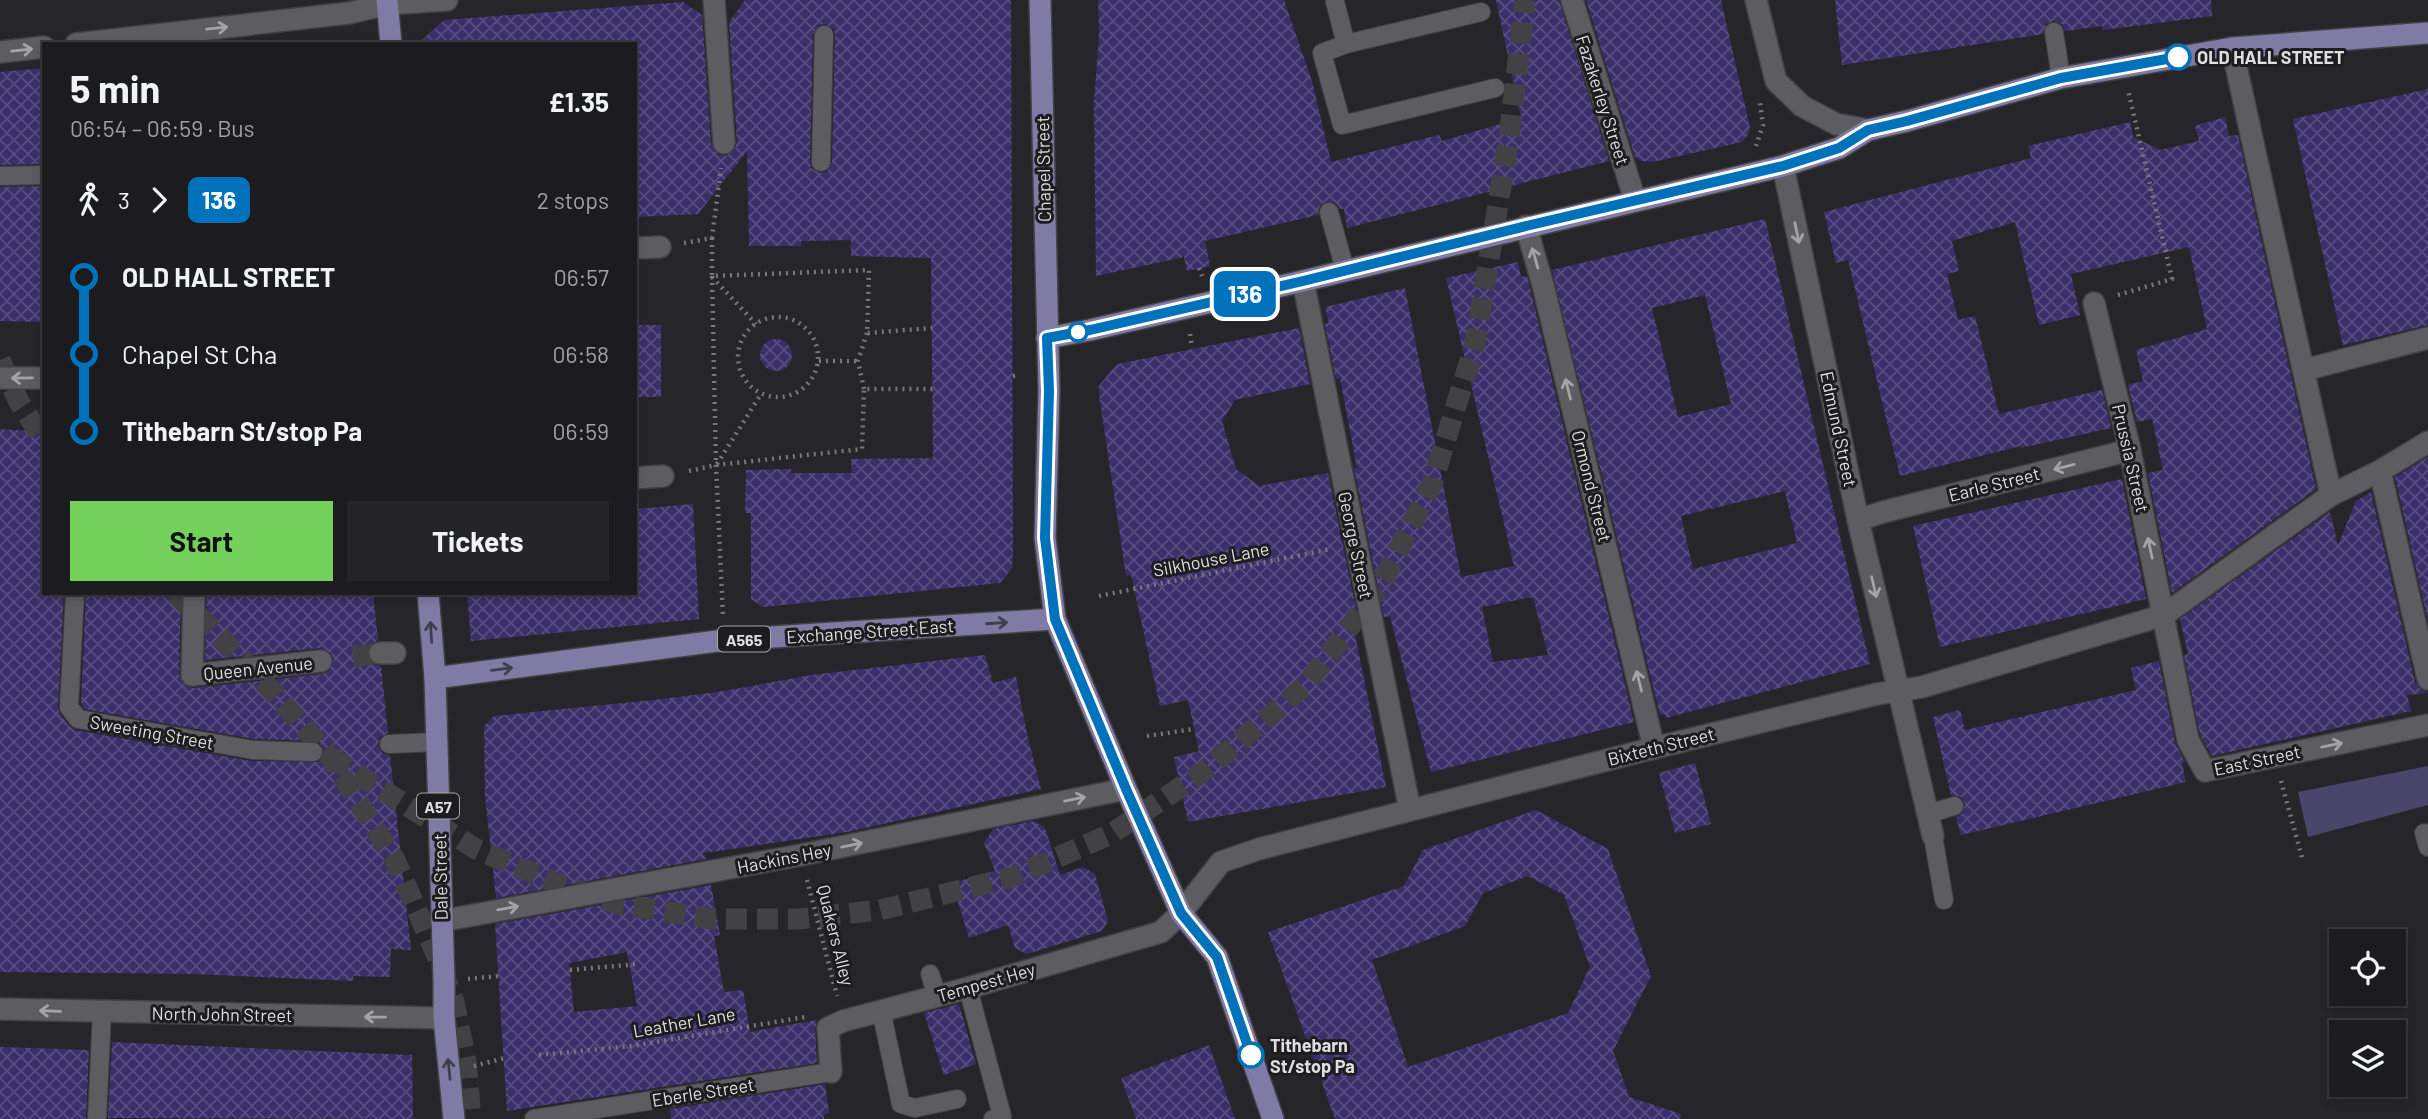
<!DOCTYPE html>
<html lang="en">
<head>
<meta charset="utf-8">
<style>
  :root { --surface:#1c1c20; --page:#252529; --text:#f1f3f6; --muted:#a0a1a5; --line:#3a3a3e; --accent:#74d25c }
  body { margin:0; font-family:Barlow,sans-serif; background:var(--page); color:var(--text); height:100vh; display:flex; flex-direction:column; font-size:26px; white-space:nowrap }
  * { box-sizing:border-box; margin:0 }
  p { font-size:23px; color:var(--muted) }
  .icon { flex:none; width:38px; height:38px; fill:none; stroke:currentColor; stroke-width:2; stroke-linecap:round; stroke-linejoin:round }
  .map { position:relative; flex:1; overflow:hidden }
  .side { position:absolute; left:42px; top:42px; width:595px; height:553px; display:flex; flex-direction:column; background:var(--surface); border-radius:0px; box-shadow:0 4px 10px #0003,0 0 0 2px var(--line) }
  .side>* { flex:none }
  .badge { padding:0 14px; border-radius:10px; font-size:24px; line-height:46px }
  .buttons { position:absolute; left:2329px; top:929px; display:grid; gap:14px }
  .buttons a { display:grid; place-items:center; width:77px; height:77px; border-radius:0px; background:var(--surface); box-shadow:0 4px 10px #0003,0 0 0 2px var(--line); font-size:35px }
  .map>.badge { position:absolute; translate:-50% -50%; box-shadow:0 0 0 4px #fff }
  .legs { display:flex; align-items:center; gap:10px; height:77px; padding:0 28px; font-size:23px }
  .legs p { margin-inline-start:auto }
  .head { display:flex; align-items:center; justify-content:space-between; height:119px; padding:0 28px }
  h1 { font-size:38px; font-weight:700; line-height:52px }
  .button { display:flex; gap:14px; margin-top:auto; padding:14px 28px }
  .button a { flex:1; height:80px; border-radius:0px; background:var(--accent); color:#111; font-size:28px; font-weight:700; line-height:80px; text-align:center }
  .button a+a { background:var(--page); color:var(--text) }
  ul { padding:0 28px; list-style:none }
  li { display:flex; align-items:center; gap:24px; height:77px; font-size:26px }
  li i { display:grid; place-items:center; width:10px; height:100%; margin:0 9px; background:currentColor }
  li i::after { content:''; width:18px; height:18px; margin:-9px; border:5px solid; border-radius:50%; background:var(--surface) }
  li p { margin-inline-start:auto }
  li:first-child i { background:linear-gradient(#0000 50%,currentColor 0) }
  li:last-child i { background:linear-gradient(currentColor 50%,#0000 0) }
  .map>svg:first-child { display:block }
</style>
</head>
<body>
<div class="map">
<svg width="2428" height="1119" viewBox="0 0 2428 1119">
  <defs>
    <pattern id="building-cross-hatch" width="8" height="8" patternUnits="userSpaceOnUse" patternTransform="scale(1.75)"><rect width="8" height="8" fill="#3b2f6b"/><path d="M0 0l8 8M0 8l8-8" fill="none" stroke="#574d80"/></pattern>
  </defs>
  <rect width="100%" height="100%" fill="#26262a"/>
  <path fill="#4a456b" d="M2428 766V805L2308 837 2298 792Z"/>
  <g fill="url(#building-cross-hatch)" fill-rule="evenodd">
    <path d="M745 0H1011L1013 549 1012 568 1000 583 763 607 751 599V513H745L746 470 791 469V473H852L851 459 933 458 931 258 851 256V240L801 241V246H749L747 151 698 214 635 217V44H418L444 20 683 2 702 15 711 144 718 154 726 156 735 149 737 142 729 22ZM825 24 834 29 835 35 832 162 827 172 820 173 811 168 810 162 813 35 818 25Z"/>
    <path d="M1098 0H1284L1312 81 1331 162 1439 135 1442 141 1521 118 1496 0H1559L1609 161 1347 228 1344 209H1340L1336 203 1327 201 1320 205 1318 215 1205 241 1210 266 1187 271 1184 257 1096 276 1094 102 1099 37Z"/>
    <path d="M1586 0H1721L1750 128 1748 135 1742 142 1653 162 1641 161 1635 157Z"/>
    <path d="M1835 0H2211L2212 16 2103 30 2102 26 2065 31 2062 24 2053 21 2046 24 2043 34 1842 65Z"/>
    <path d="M44 68V164L0 165V72Z"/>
    <path d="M2428 89V325L2343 345 2293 119Z"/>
    <path d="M2225 117 2229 136 2238 135 2316 489 2172 593 2148 473 2163 470 2152 419 2137 422 2128 385 2143 381 2136 350 2207 329 2189 247 2071 274 2080 315 2039 325 2015 222 1952 241 1959 271 1947 274 1958 320 1975 316 1999 414 2102 390 2111 428 2021 448V446L1900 476 1848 260 1836 263 1824 212 2031 158 2028 146 2130 122 2133 137 2160 150 2199 141 2195 126Z"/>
    <path d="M44 186V322L0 321V187Z"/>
    <path d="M1765 219 1870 664 1666 718 1665 714 1660 715 1552 270ZM1705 295 1731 404 1678 417 1652 308ZM1785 491 1797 543 1693 569 1681 516Z"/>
    <path d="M1518 262 1521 277 1527 276 1531 292 1634 722 1431 772 1390 616 1384 617 1354 468H1357L1340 378 1336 379 1325 324 1329 323 1325 307 1405 288 1461 577 1514 566 1446 278ZM1533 597 1548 655 1493 662 1482 607Z"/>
    <rect x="635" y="325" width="26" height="72"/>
    <path d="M1299 328 1310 384 1235 400 1222 421 1236 469 1259 486 1328 473 1359 623 1353 625 1386 787 1188 822 1174 757 1199 751 1188 700 1160 706 1131 575 1126 576 1098 387 1117 364Z"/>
    <circle cx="776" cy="355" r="16"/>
    <path d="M0 429 44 432V593H64L58 706 60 714 69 726 75 730 251 761 318 762 322 759 324 752 320 743 314 741 254 739 84 709 81 703 86 593H181L179 675 186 686 193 688 322 674 329 671 334 660 331 653 320 648 205 660 207 593H373L378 640 369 646 367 654 373 664 381 666 388 733 379 738 378 745 383 754 390 755 411 950 391 949 390 977 353 976 354 981 193 974 0 972Z"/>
    <path d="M2428 457V621L2395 477Z"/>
    <path d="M2122 479 2146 599 1940 647 1913 526Z"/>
    <path d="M2371 492 2415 682 2419 688 2428 693 2407 695 2411 711 2212 756 2200 735 2184 655 2188 654 2180 619 2330 512 2338 545 2356 501Z"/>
    <path d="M693 504 699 619 471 641 467 593H635V509Z"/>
    <path d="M985 655 993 683 1016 677 1027 734 1041 789 847 832 704 853 706 859 496 898 485 796 484 726 494 716 663 699 724 691 811 675Z"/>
    <path d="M2159 661 2175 743 2185 762 2182 763 2186 782 1961 835 1956 817 1963 813 1965 803 1961 797 1951 795 1933 717 1960 710 1965 730 2136 690 2131 668Z"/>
    <path d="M1695 763 1711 824 1675 833 1659 773Z"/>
    <path d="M1536 810 1608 849 1651 976 1613 1051 1629 1097 1681 1114 1680 1119H1335L1268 932 1404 886 1423 850ZM1528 876 1564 895 1590 967 1568 1013 1408 1067 1372 960 1465 926 1483 893Z"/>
    <path d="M1034 821 1045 828 1060 875 1083 867 1095 874 1108 921 1102 931 1027 954 1015 948 1008 925 969 938 952 883 995 871 984 843 993 829Z"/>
    <path d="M711 885 720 935 714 936 724 992 743 990 750 1032 817 1020 815 1029 817 1063 507 1111 495 924ZM627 952 637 1006 574 1012 569 963Z"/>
    <path d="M959 1004 976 1064 944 1075 924 1013Z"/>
    <path d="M112 1042 412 1055 413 1119 108 1118Z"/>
    <path d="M1209 1045 1235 1119H1136L1121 1078Z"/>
    <path d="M0 1047 89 1050 86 1119H0Z"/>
    <path d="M825 1084 829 1113 824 1115V1119H671L670 1109Z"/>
  </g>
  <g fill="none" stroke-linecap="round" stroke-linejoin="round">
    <path stroke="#424245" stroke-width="21" stroke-dasharray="21 10" stroke-linecap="butt" d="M353 657 380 653"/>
    <g stroke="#424245" stroke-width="21" stroke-dasharray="21 10" stroke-linecap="butt">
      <path d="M0 360 19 402 44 440"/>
      <path d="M175 593 256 673 330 757 395 860 437 956 454 1002 466 1060 471 1119"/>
      <path d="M330 757 476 849 561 885 622 905 714 919H798L880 910 1013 877 1111 834 1203 772 1306 685 1379 588 1432 484 1475 344 1509 138 1525 0"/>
    </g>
    <defs>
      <g id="service">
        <path d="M1335 2 1346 44 1481 12"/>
        <path d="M2054 32 2061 78"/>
        <path d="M1346 44 1322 53 1342 125 1495 88"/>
        <path d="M821 162 824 35"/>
        <path d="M0 176 44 175"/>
        <path d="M1329 212 1345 270"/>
        <path d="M75 593 69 707 78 719 253 750 313 752"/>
        <path d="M389 744 437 742"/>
        <path d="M1928 814 1954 806"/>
        <path d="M2424 833 2428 847"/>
        <path d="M1933 836 1944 900"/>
        <path d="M930 974 937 996"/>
        <path d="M968 988 1002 1116 993 1119"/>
        <path d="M881 1010 901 1104 915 1108 957 1099"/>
        <path d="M97 1119 102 1012"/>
        <path d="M534 1119 831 1072"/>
      </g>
      <g id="pedestrian">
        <path d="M2232 48 2331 495"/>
        <path d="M2304 370 2428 338"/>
        <path d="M0 378H44"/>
        <path d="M2380 471 2428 679"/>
        <path d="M194 593 192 675 321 661"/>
        <path d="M2164 615 2331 495 2380 471 2428 442"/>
        <path d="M380 653H395"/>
      </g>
      <g id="minor">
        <path d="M714 0 724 143"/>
        <path d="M1572 0 1635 200"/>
        <path d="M1756 0 1776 81 1802 106 1836 124 1868 130"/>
        <path d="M76 44 349 13 387 4"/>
        <path d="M0 52 44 47"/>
        <path d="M1783 166 1858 520 1933 836"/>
        <path d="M1526 226 1544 289 1654 748"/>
        <path d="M635 248 660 247"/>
        <path d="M1303 281 1410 810"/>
        <path d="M2094 303 2130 450 2188 740 2205 771 2428 725"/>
        <path d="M635 478 663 476"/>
        <path d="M1858 520 1883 512 2130 450"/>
        <path d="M441 921 801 855 1126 789"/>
        <path d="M0 1009 444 1018"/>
        <path d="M831 1072 828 1028 843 1021 968 988 1161 932 1181 913 1221 862 1259 849 1654 748 1877 694 1922 687 2164 615"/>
      </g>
      <path id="tertiary" d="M387 4 447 0"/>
      <g id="primary">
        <path d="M387 0 391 44"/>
        <path d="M1040 0 1049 391 1045 538 1055 619 1126 789 1181 913 1217 957 1273 1119"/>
        <path d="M1047 338 1090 330 1303 281 1783 166 1839 148 1868 130 1907 121 2061 78 2232 48 2428 33"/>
        <path d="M428 593 435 678 444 981V1018L454 1119"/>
        <path d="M435 678 725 640 1055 619"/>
      </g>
    </defs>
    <use href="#service" stroke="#414144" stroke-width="20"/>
    <use href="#pedestrian" stroke="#414144" stroke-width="24"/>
    <use href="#minor" stroke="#414144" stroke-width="24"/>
    <use href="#tertiary" stroke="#414144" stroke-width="24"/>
    <use href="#primary" stroke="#414144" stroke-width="24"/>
    <g stroke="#78787b" stroke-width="4.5" stroke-dasharray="2 5" stroke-linecap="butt">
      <path d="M1756 146 1763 125 1760 103"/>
      <path d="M712 238V276L869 270 867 333 932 328"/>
      <path d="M684 243 712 238 721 168"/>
      <path d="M1199 268 1202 276"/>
      <path d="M712 276 716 465 723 616"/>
      <path d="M712 277 756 324"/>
      <path d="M2118 295 2172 279 2128 90"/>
      <circle cx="778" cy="357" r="40"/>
      <path d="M1190 334 1192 348"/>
      <path d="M819 361H858"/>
      <path d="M1013 376 1020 375"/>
      <path d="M864 389 858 361 867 333"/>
      <path d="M717 464 761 394"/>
      <path d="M689 471 716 465 862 449 864 389H933"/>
      <path d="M1099 596 1331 549"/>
      <path d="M1147 736 1194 729"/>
      <path d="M2281 781 2303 861"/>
      <path d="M807 880 837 996"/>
      <path d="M570 970 639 964"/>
      <path d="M468 979 498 976"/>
      <path d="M539 1055 632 1046 805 1017"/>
      <path d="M474 1066 505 1058"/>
    </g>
    <use href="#service" stroke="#5d5c61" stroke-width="18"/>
    <use href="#pedestrian" stroke="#5d5c61" stroke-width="21"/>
    <use href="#minor" stroke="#5d5c61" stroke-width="21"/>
    <use href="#tertiary" stroke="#5d5c61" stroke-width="21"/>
    <use href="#primary" stroke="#807ba4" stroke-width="21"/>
  </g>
  <defs><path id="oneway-shaft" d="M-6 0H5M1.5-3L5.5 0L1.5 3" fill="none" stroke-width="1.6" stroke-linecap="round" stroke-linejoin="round" transform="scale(1.75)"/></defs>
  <g stroke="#a4a4a7">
    <use href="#oneway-shaft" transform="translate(217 28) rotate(-6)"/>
    <use href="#oneway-shaft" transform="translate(22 50) rotate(-6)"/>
    <use href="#oneway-shaft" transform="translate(1797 233) rotate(78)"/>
    <use href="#oneway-shaft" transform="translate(1535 258) rotate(-106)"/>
    <use href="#oneway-shaft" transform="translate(22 378) rotate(179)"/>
    <use href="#oneway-shaft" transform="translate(1568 389) rotate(-104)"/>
    <use href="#oneway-shaft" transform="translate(2064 467) rotate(166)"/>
    <use href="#oneway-shaft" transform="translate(2150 548) rotate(-102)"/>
    <use href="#oneway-shaft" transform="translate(1874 587) rotate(77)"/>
    <use href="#oneway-shaft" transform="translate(1639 681) rotate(-104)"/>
    <use href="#oneway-shaft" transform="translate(2332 745) rotate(-12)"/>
    <use href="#oneway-shaft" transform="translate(1075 799) rotate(-12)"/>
    <use href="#oneway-shaft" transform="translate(852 845) rotate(-12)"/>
    <use href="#oneway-shaft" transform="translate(508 908) rotate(-10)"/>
    <use href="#oneway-shaft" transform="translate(50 1011) rotate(-178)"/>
    <use href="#oneway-shaft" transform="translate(375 1017) rotate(-179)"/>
  </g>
  <g stroke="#403e4e">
    <use href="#oneway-shaft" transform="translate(997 623) rotate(-4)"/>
    <use href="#oneway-shaft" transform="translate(431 632) rotate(-94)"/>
    <use href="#oneway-shaft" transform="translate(502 669) rotate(-7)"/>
    <use href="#oneway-shaft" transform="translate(449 1069) rotate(-96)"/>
  </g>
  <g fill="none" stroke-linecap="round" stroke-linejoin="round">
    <defs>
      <path id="line-1" d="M1251 1055 1217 957 1181 913 1126 789 1055 619 1045 538 1049 391 1047 338 1090 330 1303 281 1526 226 1783 166 1839 148 1868 130 1907 121 2061 78 2178 57"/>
    </defs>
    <use href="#line-1" stroke="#fff" stroke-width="16"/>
    <use href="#line-1" stroke="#0072bc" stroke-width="10"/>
  </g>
  <g fill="#fff" stroke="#0072bc" stroke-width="3.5">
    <circle cx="2178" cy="57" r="12"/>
    <circle cx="1078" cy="332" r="9"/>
    <circle cx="1251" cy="1055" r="12"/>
  </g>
  <g text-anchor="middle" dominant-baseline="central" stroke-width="6" stroke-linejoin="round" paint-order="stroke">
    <g fill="#1d1d20" stroke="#a5a5a7" stroke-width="2">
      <rect x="718" y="626.5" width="52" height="25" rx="5"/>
      <rect x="417" y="793.5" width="42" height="25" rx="5"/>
    </g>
    <g font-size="16" font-weight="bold" fill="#dfdfe1">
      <text x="744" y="639">A565</text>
      <text x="438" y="806">A57</text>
    </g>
    <g font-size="18" font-weight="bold" fill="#dfdfe1" stroke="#1d1d20" text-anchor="start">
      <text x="2197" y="57">OLD HALL STREET</text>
      <text x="1270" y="1045">Tithebarn<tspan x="1270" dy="21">St/stop Pa</tspan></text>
    </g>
    <g font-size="18" fill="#dfdfe1" stroke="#1d1d20">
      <text transform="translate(1603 100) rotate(72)">Fazakerley Street</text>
      <text transform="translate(1043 169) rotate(-91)">Chapel Street</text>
      <text transform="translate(1839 429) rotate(78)">Edmund Street</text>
      <text transform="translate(2131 458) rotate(77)">Prussia Street</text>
      <text transform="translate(1994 484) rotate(-14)">Earle Street</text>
      <text transform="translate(1592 486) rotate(76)">Ormond Street</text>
      <text transform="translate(1356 545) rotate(78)">George Street</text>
      <text transform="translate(1211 559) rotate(-11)">Silkhouse Lane</text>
      <text transform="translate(870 631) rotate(-4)">Exchange Street East</text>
      <text transform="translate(258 668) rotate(-6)">Queen Avenue</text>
      <text transform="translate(152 732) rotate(10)">Sweeting Street</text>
      <text transform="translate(1661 746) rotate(-14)">Bixteth Street</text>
      <text transform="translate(2257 760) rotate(-12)">East Street</text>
      <text transform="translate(784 858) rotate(-11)">Hackins Hey</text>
      <text transform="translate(440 877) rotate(-91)">Dale Street</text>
      <text transform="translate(836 935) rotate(76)">Quakers Alley</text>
      <text transform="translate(986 982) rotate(-16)">Tempest Hey</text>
      <text transform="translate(222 1014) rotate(1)">North John Street</text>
      <text transform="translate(684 1022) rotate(-10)">Leather Lane</text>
      <text transform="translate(703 1092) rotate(-9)">Eberle Street</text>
    </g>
  </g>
</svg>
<div class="buttons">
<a><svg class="icon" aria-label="locate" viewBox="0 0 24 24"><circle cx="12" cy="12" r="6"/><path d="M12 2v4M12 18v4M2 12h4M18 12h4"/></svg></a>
<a><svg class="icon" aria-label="layers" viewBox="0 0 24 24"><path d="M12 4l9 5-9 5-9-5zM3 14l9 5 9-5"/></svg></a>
</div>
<b class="badge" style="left:1245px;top:294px;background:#0072bc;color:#fff">136</b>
<section class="side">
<div class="head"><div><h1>5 min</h1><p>06:54 – 06:59 · Bus</p></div><b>£1.35</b></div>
<div class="legs"><svg class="icon" aria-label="walk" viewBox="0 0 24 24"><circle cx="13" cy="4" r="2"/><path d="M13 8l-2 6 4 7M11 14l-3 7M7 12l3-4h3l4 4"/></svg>3<svg class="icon" aria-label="forward" viewBox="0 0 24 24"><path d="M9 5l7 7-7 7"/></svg><b class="badge" style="background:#0072bc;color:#fff">136</b><p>2 stops</p></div>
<ul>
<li><i style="color:#0072bc"></i><b>OLD HALL STREET</b><p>06:57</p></li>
<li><i style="color:#0072bc"></i><span>Chapel St Cha</span><p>06:58</p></li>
<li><i style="color:#0072bc"></i><b>Tithebarn St/stop Pa</b><p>06:59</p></li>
</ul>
<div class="button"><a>Start</a><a>Tickets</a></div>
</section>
</div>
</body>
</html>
